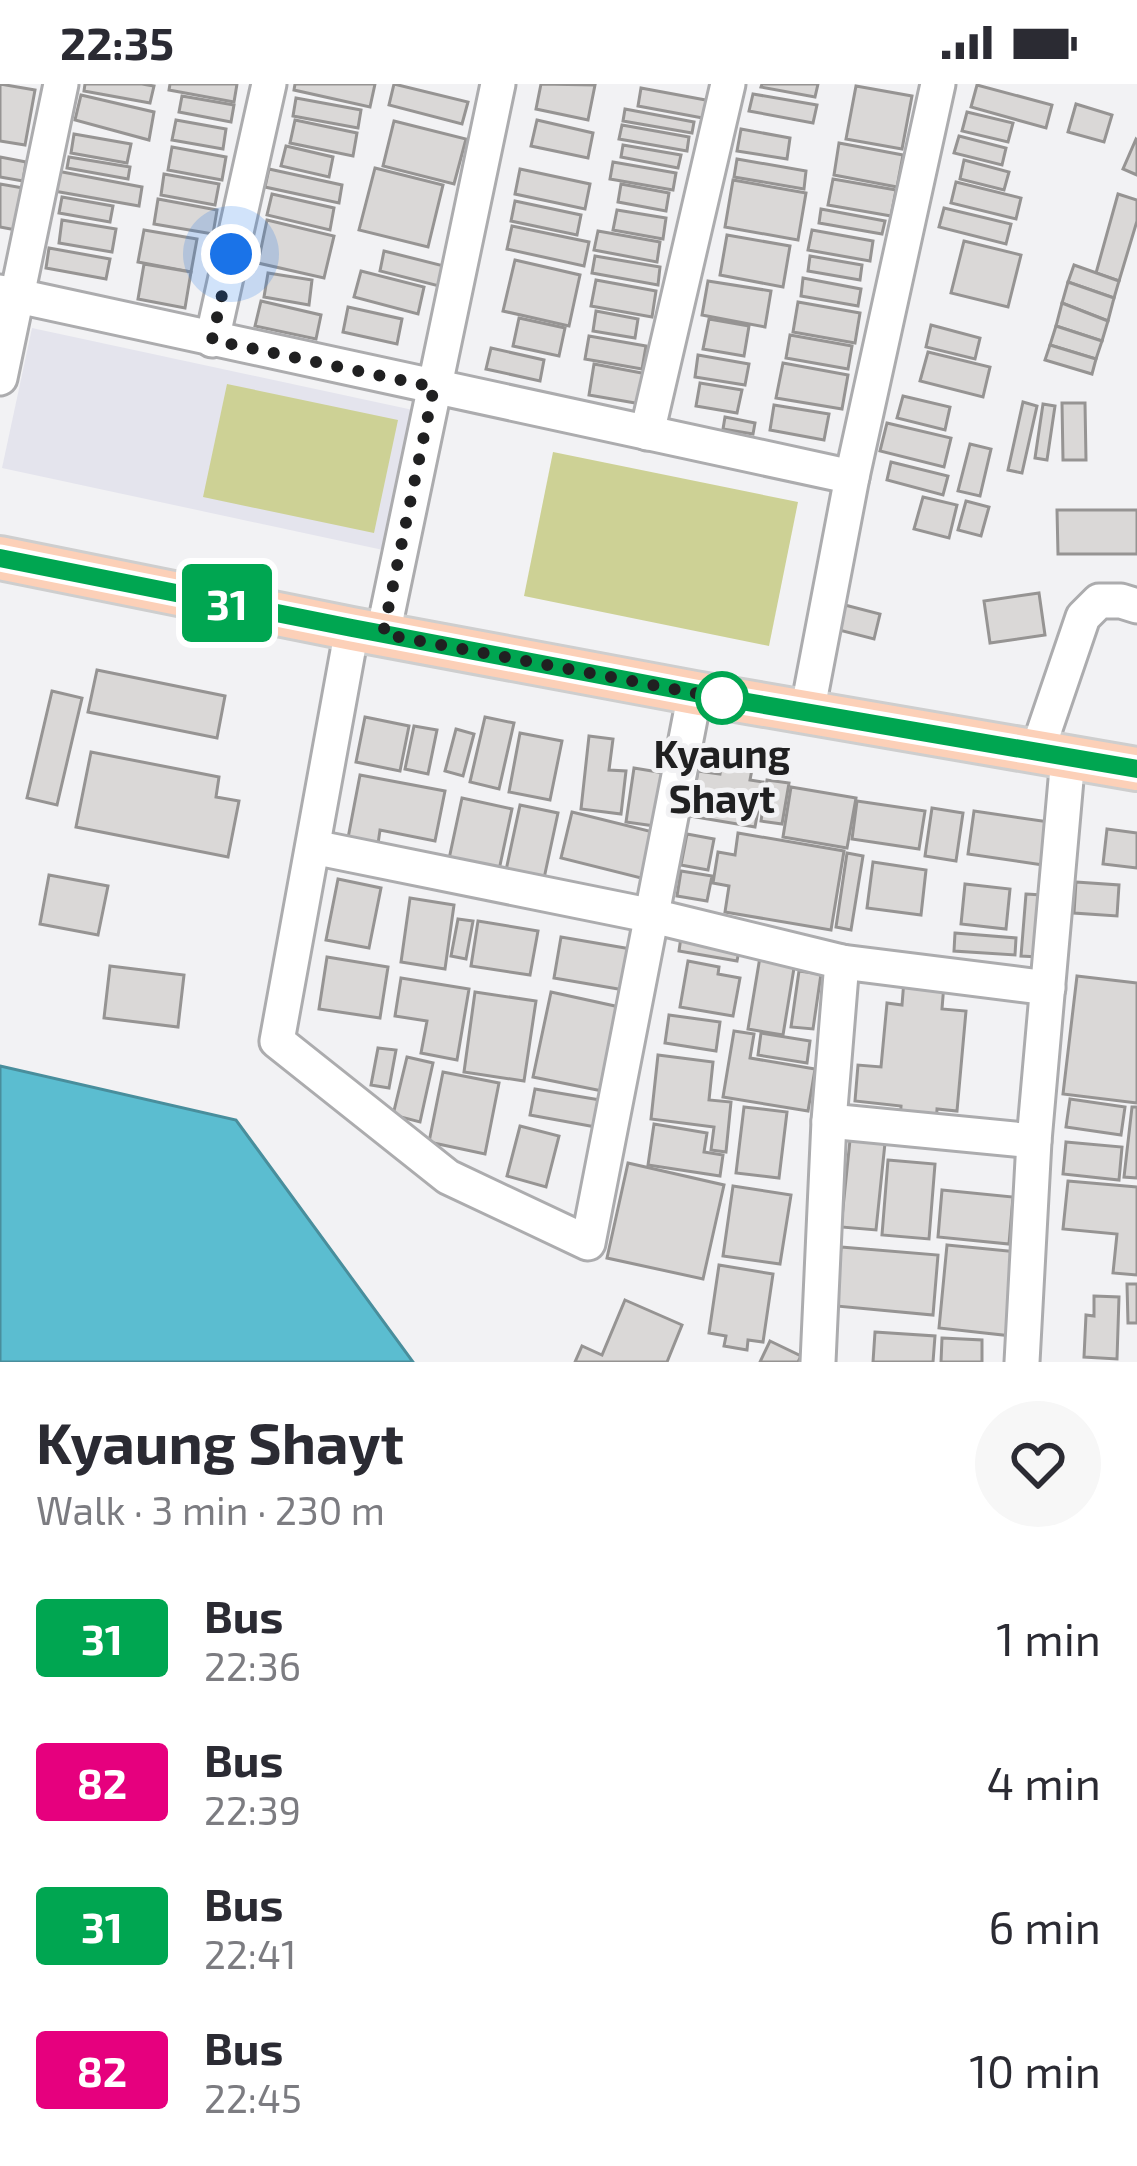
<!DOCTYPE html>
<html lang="en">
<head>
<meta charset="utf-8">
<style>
  :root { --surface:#fff; --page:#f7f7f7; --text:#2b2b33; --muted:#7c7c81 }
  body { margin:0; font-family:"Exo 2",sans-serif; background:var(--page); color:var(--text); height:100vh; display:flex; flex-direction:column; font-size:45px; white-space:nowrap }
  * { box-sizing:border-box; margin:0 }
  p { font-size:39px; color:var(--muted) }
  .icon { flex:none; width:66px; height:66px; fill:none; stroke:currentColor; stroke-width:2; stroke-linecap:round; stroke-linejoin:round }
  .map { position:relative; height:1278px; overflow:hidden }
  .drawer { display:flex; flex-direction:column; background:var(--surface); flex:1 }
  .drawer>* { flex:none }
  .badge { padding:0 24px; border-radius:9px; font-size:42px; line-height:78px }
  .you { position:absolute; width:60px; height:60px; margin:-30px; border:9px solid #fff; border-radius:50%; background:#1a73e8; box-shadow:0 0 0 18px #1a73e833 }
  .map>.badge { position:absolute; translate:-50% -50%; box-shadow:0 0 0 6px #fff }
  .round { display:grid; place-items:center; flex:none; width:126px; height:126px; border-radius:63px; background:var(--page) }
  .head { display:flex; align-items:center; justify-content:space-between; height:204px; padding:0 36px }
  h1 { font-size:57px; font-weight:700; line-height:90px }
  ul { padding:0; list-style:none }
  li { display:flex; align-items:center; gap:36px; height:144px; padding:0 36px }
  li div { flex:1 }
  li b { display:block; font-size:45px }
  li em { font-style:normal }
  li .badge { min-width:132px; font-weight:700; text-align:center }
  .status { display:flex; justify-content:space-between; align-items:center; height:84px; padding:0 60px; background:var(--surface); direction:ltr }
  .status svg { height:33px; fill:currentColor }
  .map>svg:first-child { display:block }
</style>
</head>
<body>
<div class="status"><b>22:35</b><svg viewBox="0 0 49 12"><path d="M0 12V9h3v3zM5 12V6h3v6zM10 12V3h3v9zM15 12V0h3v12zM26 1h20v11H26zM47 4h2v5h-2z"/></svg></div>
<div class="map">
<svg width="1137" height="1278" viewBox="0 0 1137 1278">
  <rect width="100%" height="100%" fill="#f2f2f4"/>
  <path fill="#e4e4ed" d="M32 244 413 326 383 466 2 384Z"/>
  <g fill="#cdd195">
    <path d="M227 300 398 336 374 449 203 413Z"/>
    <path d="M553 368 798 418 769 562 524 512Z"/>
  </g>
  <path fill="#5bbdd0" stroke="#498e9c" stroke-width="3" d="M0 982 236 1036 413 1278H0Z"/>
  <g fill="#dad8d7" stroke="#969493" stroke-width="3">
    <path d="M0 0 35 6 25 61 0 57Z"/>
    <path d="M85 0H142L154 2 150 19 84 7Z"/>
    <path d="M170 0H237L234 18 169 6Z"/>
    <path d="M295 0H375L370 23 294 6Z"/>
    <path d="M394 0 468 18 462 40 389 21Z"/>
    <path d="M541 0 595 1 588 36 536 25Z"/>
    <path d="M762 0H818L815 13 761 3Z"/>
    <path d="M977 1 1052 21 1046 44 971 23Z"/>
    <path d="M856 2 912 12 902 65 846 55Z"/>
    <path d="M641 4 711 17 708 35 638 22Z"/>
    <path d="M753 10 817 21 813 39 749 27Z"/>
    <path d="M81 11 154 28 149 56 75 36Z"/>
    <path d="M182 12 234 21 231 38 179 28Z"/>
    <path d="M296 14 361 26 358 44 293 32Z"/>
    <path d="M1076 20 1112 31 1104 58 1068 48Z"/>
    <path d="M625 25 694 38 692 49 623 37Z"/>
    <path d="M967 28 1013 39 1008 58 962 47Z"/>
    <path d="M176 36 226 45 223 65 172 56Z"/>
    <path d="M295 36 357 49 353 72 290 59Z"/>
    <path d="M537 36 593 49 588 74 531 62Z"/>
    <path d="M394 37 466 55 454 100 383 82Z"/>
    <path d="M622 41 689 53 687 67 619 55Z"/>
    <path d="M741 45 790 54 787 75 737 67Z"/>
    <path d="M74 50 131 60 127 79 71 69Z"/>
    <path d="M959 52 1006 64 1002 81 954 69Z"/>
    <path d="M1136 55 1137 56V91L1123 85Z"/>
    <path d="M839 59 903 71 897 103 834 91Z"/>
    <path d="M623 61 681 71 678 84 621 73Z"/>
    <path d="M286 62 333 73 329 93 281 82Z"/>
    <path d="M172 63 226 73 222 96 168 86Z"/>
    <path d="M0 73 26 78 23 97 0 93Z"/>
    <path d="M69 73 130 83 128 95 67 84Z"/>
    <path d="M737 75 806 87 804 105 734 93Z"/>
    <path d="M964 76 1009 88 1004 106 960 95Z"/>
    <path d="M613 78 676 89 673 106 610 95Z"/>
    <path d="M375 84 443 101 428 163 359 146Z"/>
    <path d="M269 85 342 101 339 119 265 103Z"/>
    <path d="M520 85 590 100 585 125 515 110Z"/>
    <path d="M57 87 142 103 139 122 54 107Z"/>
    <path d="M164 90 219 100 215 121 161 111Z"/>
    <path d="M833 95 896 106 891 132 828 121Z"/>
    <path d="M733 96 806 109 798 156 725 143Z"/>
    <path d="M956 98 1021 114 1016 135 951 119Z"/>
    <path d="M0 100 23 104 16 146 0 143Z"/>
    <path d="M621 100 669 109 666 127 618 118Z"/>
    <path d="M272 110 334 124 330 146 267 131Z"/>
    <path d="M1118 110 1137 116V137L1119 197 1096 189Z"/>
    <path d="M62 113 113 122 110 138 59 129Z"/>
    <path d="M158 115 217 126 213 150 154 140Z"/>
    <path d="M515 117 581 131 577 151 511 137Z"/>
    <path d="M944 124 1011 140 1006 160 939 143Z"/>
    <path d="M821 125 885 137 882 150 819 139Z"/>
    <path d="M617 126 666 134 663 155 613 146Z"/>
    <path d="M62 136 116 145 112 168 59 159Z"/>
    <path d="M267 136 334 152 324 194 258 179Z"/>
    <path d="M512 142 589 158 584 182 507 165Z"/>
    <path d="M144 146 197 155 191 188 138 178Z"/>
    <path d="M812 146 873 157 870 177 808 166Z"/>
    <path d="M598 147 660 158 657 178 594 166Z"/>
    <path d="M727 151 790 162 783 203 720 191Z"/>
    <path d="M964 157 1021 171 1008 223 951 209Z"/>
    <path d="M49 164 110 175 106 195 46 184Z"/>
    <path d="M384 167 444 182 439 202 380 187Z"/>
    <path d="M595 172 660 183 658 201 592 189Z"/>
    <path d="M810 172 862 181 860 196 808 187Z"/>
    <path d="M515 176 580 191 569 242 503 227Z"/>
    <path d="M144 180 191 188 185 224 138 215Z"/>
    <path d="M1074 181 1119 197 1114 214 1068 198Z"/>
    <path d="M361 187 424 203 418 230 354 213Z"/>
    <path d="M268 189 312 196 309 221 264 213Z"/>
    <path d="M803 194 861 205 858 222 801 212Z"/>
    <path d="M596 196 656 207 652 233 591 222Z"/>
    <path d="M708 197 771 207 765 243 702 231Z"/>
    <path d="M1068 198 1114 214 1108 237 1062 219Z"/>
    <path d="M261 217 321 231 316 255 255 242Z"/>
    <path d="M798 218 860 229 855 259 793 248Z"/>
    <path d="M1062 219 1108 237 1102 257 1056 242Z"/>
    <path d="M348 223 402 235 397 260 343 248Z"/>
    <path d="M596 227 638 235 635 254 593 247Z"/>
    <path d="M519 234 565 244 559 272 513 262Z"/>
    <path d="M709 235 749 242 744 272 703 265Z"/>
    <path d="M931 241 980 254 975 275 926 263Z"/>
    <path d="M1056 242 1102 257 1096 275 1050 261Z"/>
    <path d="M790 251 852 262 848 285 786 274Z"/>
    <path d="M589 252 646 262 642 285 585 275Z"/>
    <path d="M1050 261 1096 275 1092 290 1045 276Z"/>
    <path d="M491 264 544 276 540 297 486 285Z"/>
    <path d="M928 268 990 283 983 313 920 297Z"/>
    <path d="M698 271 749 280 745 301 695 293Z"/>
    <path d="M783 279 848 291 842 325 776 314Z"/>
    <path d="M594 280 647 290 641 320 589 311Z"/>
    <path d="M700 299 742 306 737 329 696 322Z"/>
    <path d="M903 312 950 323 945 346 897 334Z"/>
    <path d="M1023 318 1037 322 1022 389 1008 386Z"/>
    <path d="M1062 319H1085L1086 376H1063Z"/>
    <path d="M1043 320 1055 322 1047 376 1035 374Z"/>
    <path d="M774 321 829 330 824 356 770 346Z"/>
    <path d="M725 333 755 339 753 350 723 345Z"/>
    <path d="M887 339 951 354 944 383 880 367Z"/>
    <path d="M970 360 991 365 980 412 958 407Z"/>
    <path d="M891 378 948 392 943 411 887 396Z"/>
    <path d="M923 413 957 421 949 454 914 445Z"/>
    <path d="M966 417 989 423 981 452 958 446Z"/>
    <path d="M1057 426H1137V470H1058Z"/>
    <path d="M1039 509 1045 551 990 559 984 517Z"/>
    <path d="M841 520 880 530 874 555 835 545Z"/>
    <path d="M97 586 225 612 217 654 88 628Z"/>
    <path d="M52 607 82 614 57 721 27 714Z"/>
    <path d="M365 633 409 642 400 687 356 678Z"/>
    <path d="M485 633 514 639 499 705 470 698Z"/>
    <path d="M414 642 437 646 428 690 405 685Z"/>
    <path d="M456 645 474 650 463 692 445 687Z"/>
    <path d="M520 649 562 657 550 716 509 708Z"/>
    <path d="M589 652 613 655 609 686 626 687 621 730 581 725Z"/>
    <path d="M91 668 219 693 216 713 239 717 228 773 76 743Z"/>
    <path d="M723 675 753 680 750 696 763 698 755 743 690 732 698 687 720 690Z"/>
    <path d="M634 684 670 690 662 743 626 738Z"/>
    <path d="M360 691 445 707 435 757 380 746 378 760 348 754Z"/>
    <path d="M767 696 789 699 782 740 761 737Z"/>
    <path d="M791 703 856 714 847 764 783 753Z"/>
    <path d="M462 714 512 725 499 786 449 775Z"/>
    <path d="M857 717 925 727 919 765 852 755Z"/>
    <path d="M520 721 558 729 543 799 505 791Z"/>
    <path d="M932 724 963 729 956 777 925 772Z"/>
    <path d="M974 727 1049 738 1043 781 968 770Z"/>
    <path d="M572 728 653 748 641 794 561 774Z"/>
    <path d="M1107 745 1137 749V784L1103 780Z"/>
    <path d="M738 749 844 767 831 846 725 828 729 802 713 799 718 768 735 771Z"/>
    <path d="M687 750 714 755 708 786 681 781Z"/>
    <path d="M847 769 863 772 851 846 836 843Z"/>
    <path d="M873 778 926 786 921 831 867 824Z"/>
    <path d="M681 787 712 792 707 817 677 812Z"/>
    <path d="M49 791 108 802 98 851 40 840Z"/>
    <path d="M338 795 381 804 369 864 326 856Z"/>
    <path d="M1076 798 1119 801 1117 832 1074 829Z"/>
    <path d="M965 800 1010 805 1006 845 961 840Z"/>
    <path d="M1026 810 1042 811 1038 873 1021 872Z"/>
    <path d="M410 814 454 821 445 885 401 878Z"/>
    <path d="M458 835 473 837 466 875 451 872Z"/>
    <path d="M478 837 538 847 530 891 471 882Z"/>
    <path d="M682 846 741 856 737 877 679 867Z"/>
    <path d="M955 849 1016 854 1015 871 954 867Z"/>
    <path d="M561 853 631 865 624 906 554 894Z"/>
    <path d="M327 873 388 883 380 934 319 925Z"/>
    <path d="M760 873 795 878 783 951 748 945Z"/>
    <path d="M688 877 719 883 718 890 740 894 733 932 680 923Z"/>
    <path d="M110 882 184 891 178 943 104 934Z"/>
    <path d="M799 887 821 890 813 945 791 943Z"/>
    <path d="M1077 892 1137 899V1019L1063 1010Z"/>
    <path d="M401 894 469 905 457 976 421 969 427 937 395 932Z"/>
    <path d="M904 896 944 900 942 925 966 927 957 1027 937 1025 936 1042 900 1039 901 1022 855 1017 858 981 881 983 887 919 902 921Z"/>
    <path d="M475 908 536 917 524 997 464 988Z"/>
    <path d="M551 908 624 924 607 1008 533 993Z"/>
    <path d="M669 931 720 938 716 967 665 959Z"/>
    <path d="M734 947 754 950 750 974 815 985 808 1027 723 1013Z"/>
    <path d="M761 949 810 957 807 979 758 971Z"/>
    <path d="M378 964 396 966 389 1004 371 1001Z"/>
    <path d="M658 971 713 978 709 1016 731 1018 726 1068 711 1066 714 1043 651 1035Z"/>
    <path d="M407 973 433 979 420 1038 393 1031Z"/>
    <path d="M443 988 499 999 485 1070 429 1058Z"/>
    <path d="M535 1005 606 1017 601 1044 530 1031Z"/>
    <path d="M1070 1015 1125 1023 1121 1051 1066 1043Z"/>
    <path d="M744 1023 787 1028 779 1094 736 1089Z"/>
    <path d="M1132 1023H1137V1094L1124 1093Z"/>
    <path d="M654 1040 707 1049 704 1068 723 1071 720 1092 648 1081Z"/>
    <path d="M520 1042 559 1052 546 1103 507 1092Z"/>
    <path d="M850 1056 885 1059 876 1146 841 1143Z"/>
    <path d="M1066 1058 1122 1063 1119 1096 1063 1090Z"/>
    <path d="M888 1076 935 1080 929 1155 882 1151Z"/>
    <path d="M628 1079 724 1101 703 1195 607 1174Z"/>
    <path d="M1068 1097 1137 1103V1191L1113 1189 1117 1150 1063 1145Z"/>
    <path d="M733 1102 791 1111 780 1180 723 1172Z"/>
    <path d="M942 1106 1013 1113 1009 1160 938 1153Z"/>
    <path d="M947 1161 1019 1168 1012 1252 939 1244Z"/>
    <path d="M841 1163 938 1171 933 1231 836 1222Z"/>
    <path d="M719 1181 773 1190 763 1258 748 1256 747 1266 724 1262 726 1252 709 1249Z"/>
    <path d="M1127 1200H1137V1239H1128Z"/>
    <path d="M1094 1212 1119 1213 1117 1275 1084 1273 1086 1231 1094 1232Z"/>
    <path d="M625 1216 682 1241 667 1278H575L582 1262 602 1271Z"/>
    <path d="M875 1248 935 1252 933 1278H873Z"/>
    <path d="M942 1254 982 1256V1278H941Z"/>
    <path d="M770 1257 801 1272 798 1278H760Z"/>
  </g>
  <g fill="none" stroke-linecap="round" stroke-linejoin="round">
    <defs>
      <g id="minor">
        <path d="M0 208 852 393"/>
        <path d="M212 256 269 0"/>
        <path d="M0 294 61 0"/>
        <path d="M647 349 728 0"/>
        <path d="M352 545 277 957 448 1093 588 1159 695 609"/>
        <path d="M383 550 498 0"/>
        <path d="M807 629 852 393 938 0"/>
        <path d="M1037 668 1083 533 1099 517H1121L1137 522"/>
        <path d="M313 763 653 832 842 878 829 1037 818 1278"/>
        <path d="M842 878 1048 904"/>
        <path d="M829 1037 1034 1057"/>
        <path d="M1022 1278 1034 1057 1068 673"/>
      </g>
      <path id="major" d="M0 474 352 545 695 609 1137 685"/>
    </defs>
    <use href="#minor" stroke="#acacae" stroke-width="39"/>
    <use href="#major" stroke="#cecece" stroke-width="48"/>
    <use href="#minor" stroke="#fff" stroke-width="33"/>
    <use href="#major" stroke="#fcd0b8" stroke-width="42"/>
  </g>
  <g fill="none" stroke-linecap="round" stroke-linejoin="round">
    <defs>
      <path id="line" d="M0 474 352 544 695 609 1137 685"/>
    </defs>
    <use href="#line" stroke="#fff" stroke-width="27"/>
    <use href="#line" stroke="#00a651" stroke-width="18"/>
    <path stroke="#202021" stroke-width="12" stroke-dasharray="0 21.6" d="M231 170 212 256 434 303 383 550 732 616 722 614"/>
  </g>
  <circle fill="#fff" stroke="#00a651" stroke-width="6" cx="722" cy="614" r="24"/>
  <g text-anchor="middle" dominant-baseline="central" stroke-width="10" stroke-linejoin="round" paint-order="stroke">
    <g font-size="39" font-weight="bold" fill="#202021" stroke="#f2f2f4">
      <text x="722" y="668">Kyaung<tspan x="722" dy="45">Shayt</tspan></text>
    </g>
  </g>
</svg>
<div class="you" style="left:231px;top:170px"></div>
<b class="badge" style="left:227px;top:519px;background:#00a651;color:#fff">31</b>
</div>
<section class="drawer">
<div class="head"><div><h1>Kyaung Shayt</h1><p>Walk · 3 min · 230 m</p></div><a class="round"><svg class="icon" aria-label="heart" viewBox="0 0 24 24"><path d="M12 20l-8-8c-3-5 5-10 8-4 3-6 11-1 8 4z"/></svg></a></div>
<ul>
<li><span class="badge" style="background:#00a651;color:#fff">31</span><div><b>Bus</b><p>22:36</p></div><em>1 min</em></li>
<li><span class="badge" style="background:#e6007e;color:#fff">82</span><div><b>Bus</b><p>22:39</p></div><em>4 min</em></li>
<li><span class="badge" style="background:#00a651;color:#fff">31</span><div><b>Bus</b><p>22:41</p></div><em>6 min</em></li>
<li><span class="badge" style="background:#e6007e;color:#fff">82</span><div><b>Bus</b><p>22:45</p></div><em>10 min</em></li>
</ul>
</section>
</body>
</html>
